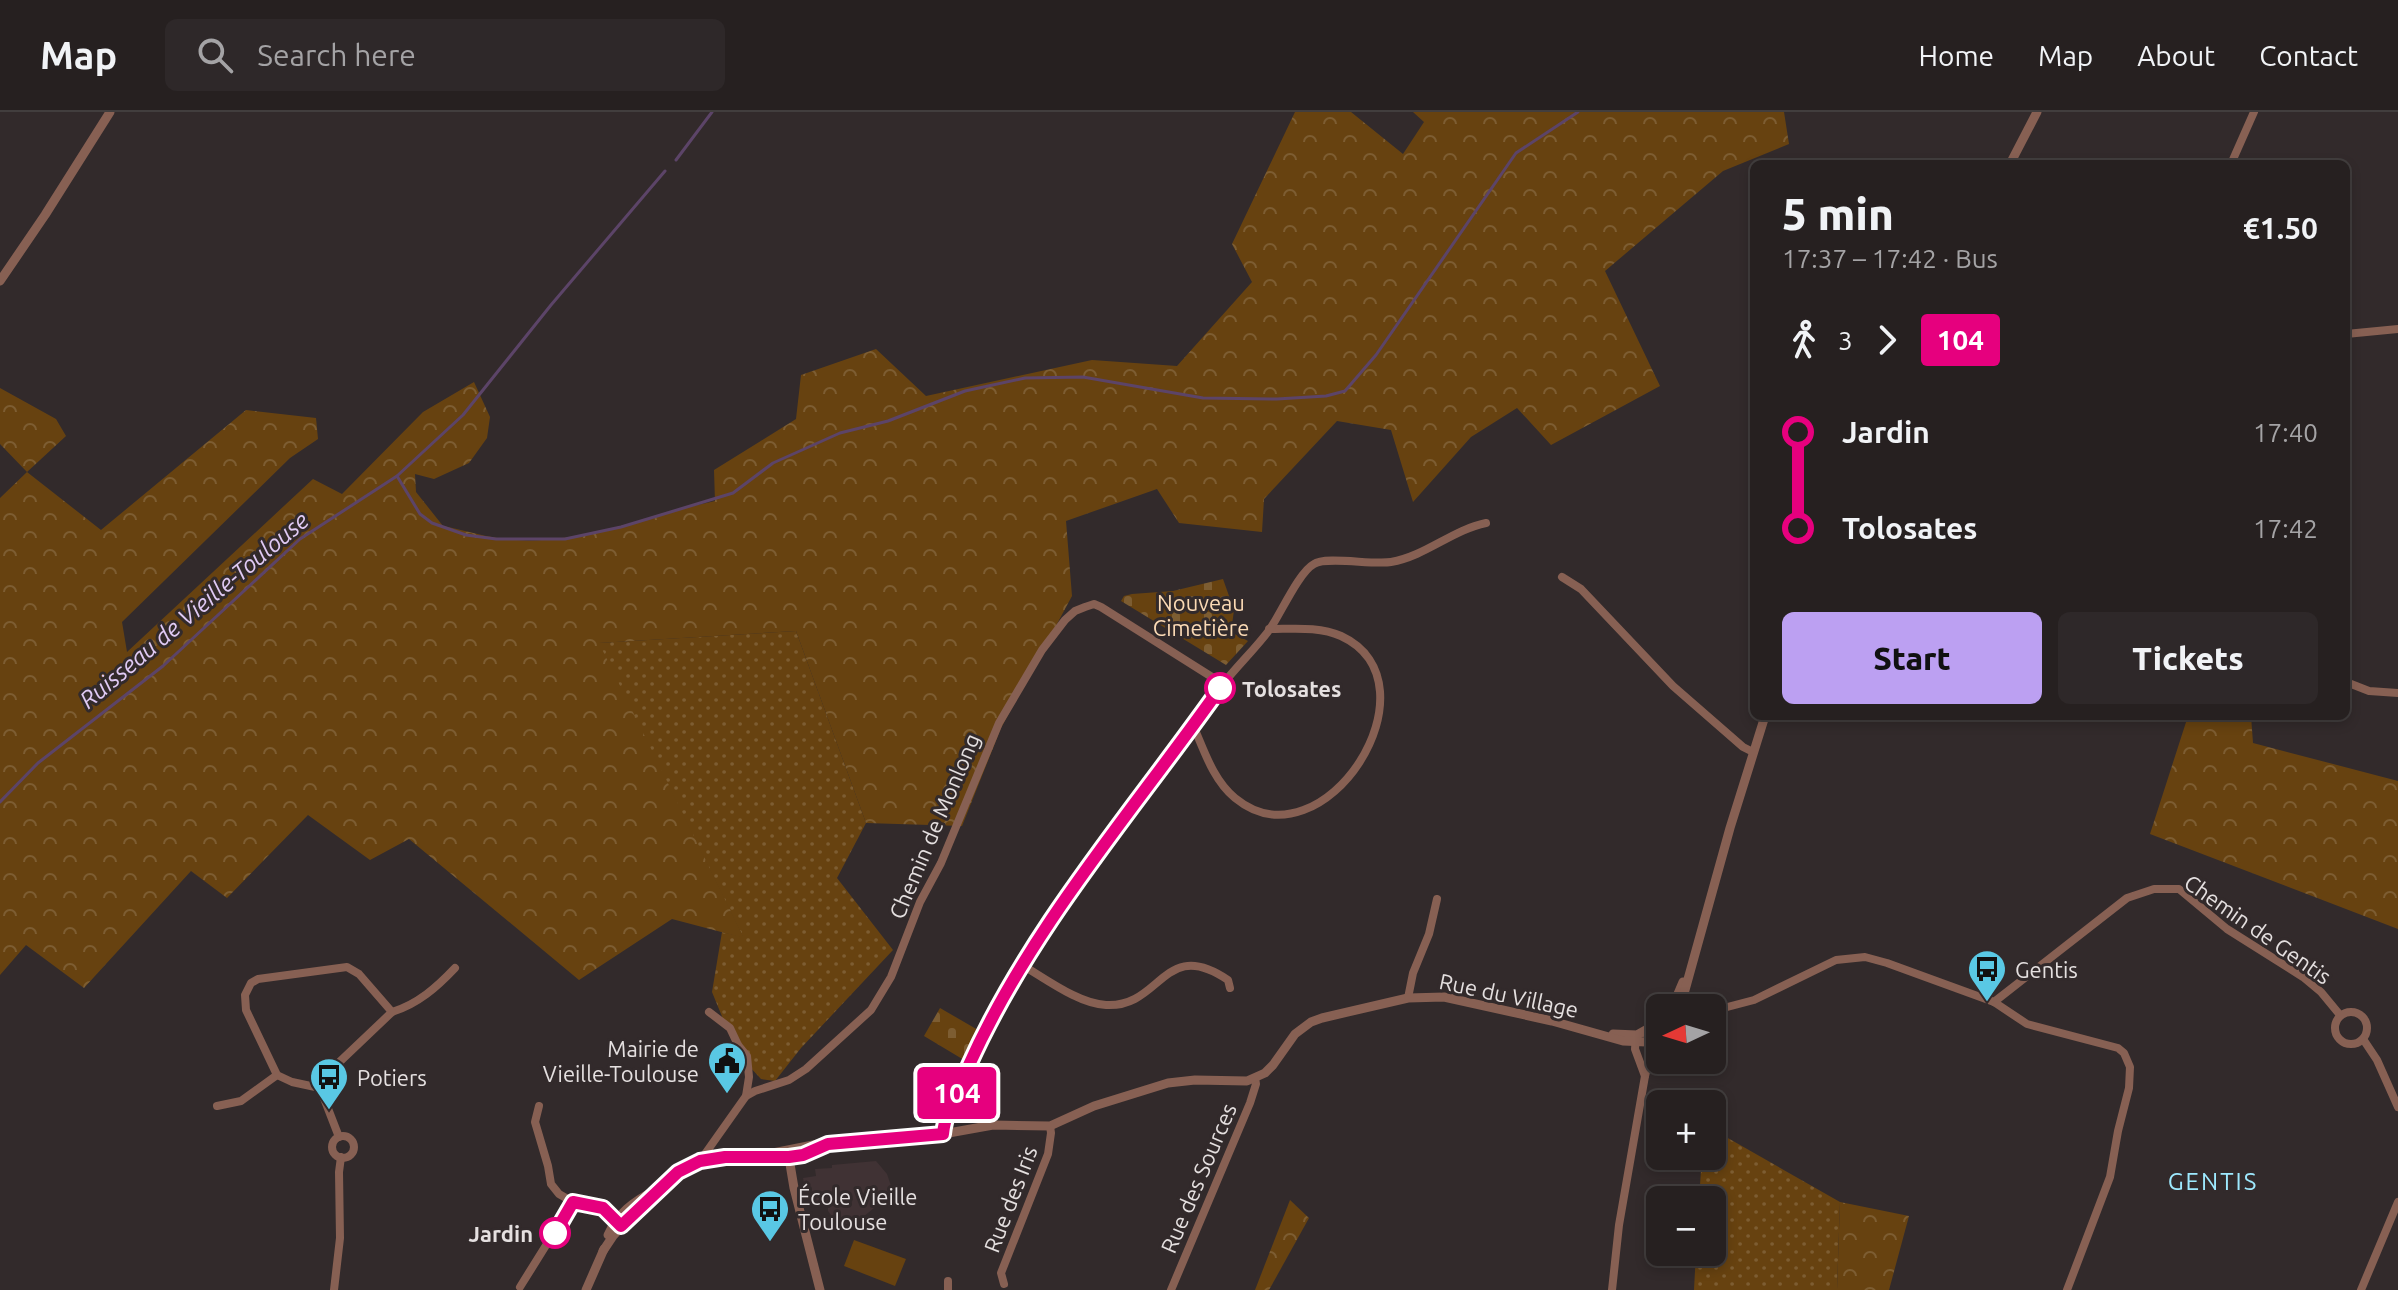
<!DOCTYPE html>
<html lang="en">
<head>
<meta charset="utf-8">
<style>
  :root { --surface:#262020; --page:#2e2829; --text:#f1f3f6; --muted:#a4a3a5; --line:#423e3e; --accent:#bca0f2 }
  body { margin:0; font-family:Ubuntu,sans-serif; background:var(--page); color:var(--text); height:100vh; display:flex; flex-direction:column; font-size:30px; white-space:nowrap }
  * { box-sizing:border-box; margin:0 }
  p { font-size:26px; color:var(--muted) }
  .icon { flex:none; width:44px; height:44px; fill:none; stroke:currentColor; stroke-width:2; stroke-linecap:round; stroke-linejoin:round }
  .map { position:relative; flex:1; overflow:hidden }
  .panel { position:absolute; left:1750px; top:48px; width:600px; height:560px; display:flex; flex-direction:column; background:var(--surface); border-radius:12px; box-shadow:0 4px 12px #0003,0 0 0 2px var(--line) }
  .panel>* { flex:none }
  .badge { padding:0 16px; border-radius:6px; font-size:28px; line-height:52px }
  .needle { width:52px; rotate:266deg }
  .fabs { position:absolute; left:1646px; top:882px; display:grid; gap:16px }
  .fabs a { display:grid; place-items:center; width:80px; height:80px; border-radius:12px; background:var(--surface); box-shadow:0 4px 12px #0003,0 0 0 2px var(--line); font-size:40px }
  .map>.badge { position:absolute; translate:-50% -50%; box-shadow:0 0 0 4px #fff }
  .legs { display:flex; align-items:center; gap:12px; height:88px; padding:0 32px; font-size:26px }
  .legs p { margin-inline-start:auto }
  .head { display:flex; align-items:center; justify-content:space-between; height:136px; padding:0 32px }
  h1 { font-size:44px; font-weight:800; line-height:60px }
  .primary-button { display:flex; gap:16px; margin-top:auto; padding:16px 32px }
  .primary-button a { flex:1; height:92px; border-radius:12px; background:var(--accent); color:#111; font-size:32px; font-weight:800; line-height:92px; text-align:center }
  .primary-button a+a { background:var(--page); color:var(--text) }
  ul { padding:0 32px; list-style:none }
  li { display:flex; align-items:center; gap:28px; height:96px; font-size:30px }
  li i { display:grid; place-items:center; width:12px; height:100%; margin:0 10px; background:currentColor }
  li i::after { content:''; width:20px; height:20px; margin:-10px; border:6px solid; border-radius:50%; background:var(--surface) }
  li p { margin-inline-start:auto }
  li:first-child i { background:linear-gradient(#0000 50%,currentColor 0) }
  li:last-child i { background:linear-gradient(currentColor 50%,#0000 0) }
  header { display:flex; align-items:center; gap:48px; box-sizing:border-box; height:112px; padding:0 40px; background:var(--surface); border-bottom:2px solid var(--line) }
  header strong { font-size:38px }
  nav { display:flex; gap:44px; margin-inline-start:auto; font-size:28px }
  .search { width:560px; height:72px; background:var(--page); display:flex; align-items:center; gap:20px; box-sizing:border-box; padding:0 28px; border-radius:12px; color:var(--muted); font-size:30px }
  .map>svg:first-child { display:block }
</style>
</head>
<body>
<header>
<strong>Map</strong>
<div class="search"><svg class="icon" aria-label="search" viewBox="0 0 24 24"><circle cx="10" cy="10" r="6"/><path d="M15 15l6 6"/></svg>Search here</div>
<nav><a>Home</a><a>Map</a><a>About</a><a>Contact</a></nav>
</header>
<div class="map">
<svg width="2398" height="1178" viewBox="0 0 2398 1178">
  <defs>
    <pattern id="grass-dots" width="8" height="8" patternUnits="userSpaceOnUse" patternTransform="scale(2)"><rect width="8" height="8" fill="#674210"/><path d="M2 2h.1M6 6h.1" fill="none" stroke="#7d5d32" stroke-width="1.8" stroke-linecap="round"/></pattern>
    <pattern id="forest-crowns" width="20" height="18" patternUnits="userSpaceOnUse" patternTransform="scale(2)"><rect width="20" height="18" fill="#674210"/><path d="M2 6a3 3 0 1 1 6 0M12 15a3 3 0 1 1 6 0" fill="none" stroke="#7d5d32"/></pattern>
    <pattern id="cemetery-stones" width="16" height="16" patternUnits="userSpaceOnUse" patternTransform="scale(2)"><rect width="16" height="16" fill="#674210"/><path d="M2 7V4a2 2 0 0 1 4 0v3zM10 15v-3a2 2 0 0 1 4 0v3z" fill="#7d5d32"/></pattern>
  </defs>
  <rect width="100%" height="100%" fill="#322a2b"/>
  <path fill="#403234" d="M876 1049 887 1062 893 1080 856 1111 842 1112 831 1103 828 1099V1095L819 1093 816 1089 807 1088 803 1066 816 1064 815 1057 832 1056V1053Z"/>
  <g fill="url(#grass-dots)">
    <path d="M796 519 866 711 837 766 893 838 801 936 775 969 761 967 737 941 712 880 722 820 743 825 598 531Z"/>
    <path d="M1712 1017 1840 1090 1837 1178H1694L1696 1140H1712V1088H1699L1702 1044H1712Z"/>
  </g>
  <g fill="url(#forest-crowns)">
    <path d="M1295 0H1351L1403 42 1424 10 1413 0H1784L1789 32 1723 59 1605 159 1660 274 1551 333 1517 296 1471 325 1413 390 1391 318 1337 309 1264 387 1262 420 1179 411 1157 377 1066 409 1072 484 1001 616 962 714 866 711 796 519 599 531 744 826 672 807 579 868 409 727 370 748 308 703 227 786 191 759 84 876 26 833 0 863V386L27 360 0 332V276L56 307 66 324 27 360 101 418 246 298 316 306 318 327 290 346 122 510 127 540 313 367 342 382 423 300 474 270 490 305 487 326 469 351 434 367 415 362 416 380 443 414C467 419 492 427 516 428 583 432 649 403 715 389L714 358 796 307 801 263 876 237 926 284 1092 248 1177 254 1252 170 1232 132Z"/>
    <path d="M2188 604H2251L2253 631 2398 669V817L2150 722Z"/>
    <path d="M1290 1088 1309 1106 1269 1178H1255Z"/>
    <path d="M1840 1090 1909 1104 1889 1178H1837Z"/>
  </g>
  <g fill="url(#cemetery-stones)">
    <path d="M1223 467 1234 498 1231 520 1248 529 1226 553 1121 489 1124 484 1132 482 1173 479Z"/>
    <path d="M940 896 978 918 964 948 924 924Z"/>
  </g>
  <path fill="#674210" d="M854 1128 906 1147 895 1174 844 1154Z"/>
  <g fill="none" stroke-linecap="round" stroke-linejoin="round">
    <g stroke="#5c4468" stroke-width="3">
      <path d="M676 48 712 0"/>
      <path d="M397 364 463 303 551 193 665 59"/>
      <path d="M0 690 38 651 163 554 300 427 397 364 420 402 432 411 466 423 496 427H565L621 415 733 381 773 351 840 321 888 309 965 279 1025 266 1083 265 1203 286 1277 287 1326 284 1345 279 1376 243 1516 41 1578 0"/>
    </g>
    <g stroke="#876053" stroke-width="8">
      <path d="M2231 52 2254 0"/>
      <path d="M2346 222 2398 217"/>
      <path d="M1562 465 1581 477 1673 574 1743 635 1753 640"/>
      <path d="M2346 570 2369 579 2398 581"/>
      <path d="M1193 613C1204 638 1213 668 1235 686 1324 759 1443 571 1341 524 1319 514 1293 517 1269 517"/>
      <path d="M1022 853C1046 867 1079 892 1106 893 1162 896 1163 824 1228 868L1230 876"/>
      <path d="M1408 886 1413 861 1429 822 1437 787"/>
      <path d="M1679 887 1687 885 1711 896"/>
      <path d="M1994 890 2127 786 2154 777H2179L2227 817 2303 865 2321 880 2340 903"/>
      <path d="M1712 899 1754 888 1836 848 1865 845 1887 851 1994 890 2027 912 2118 936 2124 941 2130 955 2129 976 2118 1019 2110 1065 2067 1178"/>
      <circle cx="2351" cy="916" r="16"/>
      <path d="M392 900C418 892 437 875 455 856"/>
      <path d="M709 900 730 916 738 933 747 944 749 965 746 984"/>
      <path d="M1636 923 1635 937 1645 964 1653 932 1645 920"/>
      <path d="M2363 927 2377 948 2398 995"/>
      <path d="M320 976 331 958 392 900 359 862 347 855 258 867 251 871 245 883 246 898 277 963 292 970 320 976 339 1025"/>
      <path d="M217 994 241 989 277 963"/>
      <path d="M539 994 535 1010 548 1054 551 1072 559 1082 573 1090 603 1096 619 1112"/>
      <path d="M943 1022C944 1000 962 969 971 949 1011 861 1068 780 1127 704 1160 661 1190 615 1223 572 1238 553 1256 536 1270 517 1281 501 1299 460 1314 452 1325 444 1373 453 1391 450 1426 444 1452 418 1486 411"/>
      <circle cx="343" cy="1035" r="11"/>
      <path d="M700 1049 746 984 755 979 789 968 806 957 871 898 891 865 920 790 941 751 999 611 1042 538 1065 508 1075 499 1085 495 1094 492 1101 495 1223 572"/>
      <path d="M948 1169V1178"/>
      <path d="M1004 1172 1001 1161 1048 1042 1051 1021 1050 1014"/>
      <path d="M520 1175 573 1090"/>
      <path d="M334 1178 340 1126 339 1060 341 1045"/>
      <path d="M1171 1178 1250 991 1256 972 1255 966"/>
      <path d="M1612 1178 1619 1113 1645 964"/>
      <path d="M2361 1178 2398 1090"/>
    </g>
    <g stroke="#876053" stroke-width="9">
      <path d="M2010 52 2037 0"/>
      <path d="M0 169 45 103 110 0"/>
      <path d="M1672 896 1683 870"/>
      <path d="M1680 896 1730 716 1765 604"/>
      <path d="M1613 922 1637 923 1660 910"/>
      <path d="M788 1040 794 1076 820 1178"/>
      <path d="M757 1044 818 1032 943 1022 993 1013 1050 1014 1094 994 1168 971 1195 968 1247 969 1265 961 1273 953 1295 922 1311 910 1322 906 1408 886 1444 885 1552 909 1623 929 1647 930 1660 923"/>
      <path d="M608 1123C618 1101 633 1090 654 1079"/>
      <path d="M603 1139 613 1124 632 1103 687 1054 713 1047 761 1045"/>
      <path d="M586 1178 604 1137"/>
    </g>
  </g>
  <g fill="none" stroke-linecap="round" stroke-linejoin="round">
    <defs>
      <path id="line-1" d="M555 1121 573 1090 603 1096 621 1114 678 1060 700 1049 725 1045H789L803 1043 828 1032 943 1022C945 999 960 974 969 953 1031 815 1133 699 1220 576"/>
    </defs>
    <use href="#line-1" stroke="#fff" stroke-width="18"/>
    <use href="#line-1" stroke="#e6007e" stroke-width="12"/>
  </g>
  <defs>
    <symbol id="bus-pin" viewBox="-11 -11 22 30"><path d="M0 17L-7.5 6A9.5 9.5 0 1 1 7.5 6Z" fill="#59c8e4" stroke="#322a2b"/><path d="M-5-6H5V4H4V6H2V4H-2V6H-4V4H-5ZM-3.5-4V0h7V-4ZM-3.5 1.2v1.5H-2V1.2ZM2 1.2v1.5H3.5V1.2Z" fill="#111"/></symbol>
    <symbol id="civic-pin" viewBox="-11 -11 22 30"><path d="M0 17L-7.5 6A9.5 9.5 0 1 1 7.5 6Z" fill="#59c8e4" stroke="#322a2b"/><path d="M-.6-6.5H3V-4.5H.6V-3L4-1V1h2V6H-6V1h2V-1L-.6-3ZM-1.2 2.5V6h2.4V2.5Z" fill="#111"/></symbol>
  </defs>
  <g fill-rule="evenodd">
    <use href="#bus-pin" x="1965" y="835" width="44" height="60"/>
    <use href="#civic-pin" x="705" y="927" width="44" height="60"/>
    <use href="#bus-pin" x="307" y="943" width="44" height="60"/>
    <use href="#bus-pin" x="748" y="1075" width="44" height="60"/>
  </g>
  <g fill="#fff" stroke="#e6007e" stroke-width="4">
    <circle cx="1220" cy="576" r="14"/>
    <circle cx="555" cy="1121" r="14"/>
  </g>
  <g text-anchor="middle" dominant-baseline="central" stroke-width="6" stroke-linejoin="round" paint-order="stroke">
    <g font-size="22" fill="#fbdab5" stroke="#322a2b">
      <text x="1201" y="490">Nouveau<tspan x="1201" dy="25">Cimetière</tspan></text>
    </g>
    <g font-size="22" font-weight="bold" fill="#e5e0e0" stroke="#322a2b" text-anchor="start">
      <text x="1242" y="576">Tolosates</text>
      <text x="533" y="1121" text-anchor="end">Jardin</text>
    </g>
    <g font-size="22" fill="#e5e0e0" stroke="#322a2b">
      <text transform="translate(934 714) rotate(-67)">Chemin de Monlong</text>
      <text transform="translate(2258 817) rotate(35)">Chemin de Gentis</text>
      <text transform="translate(1509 883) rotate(12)">Rue du Village</text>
      <text transform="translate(1198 1066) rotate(-67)">Rue des Sources</text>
      <text transform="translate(1010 1087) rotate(-69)">Rue des Iris</text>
    </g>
    <g font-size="22" fill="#e5e0e0" stroke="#322a2b" text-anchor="start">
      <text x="2015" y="857">Gentis</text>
      <text x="699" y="936" text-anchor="end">Mairie de<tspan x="699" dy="25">Vieille-Toulouse</tspan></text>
      <text x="357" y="965">Potiers</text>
      <text x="798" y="1084">École Vieille<tspan x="798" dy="25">Toulouse</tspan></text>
    </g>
    <g font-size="24" font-style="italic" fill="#e0caf4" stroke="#322a2b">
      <text transform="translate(194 498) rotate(-40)">Ruisseau de Vieille-Toulouse</text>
    </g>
    <g font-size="24" letter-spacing="2" fill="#9ee9fe" stroke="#322a2b">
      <text x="2213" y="1069">GENTIS</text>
    </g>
  </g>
</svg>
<div class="fabs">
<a><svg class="needle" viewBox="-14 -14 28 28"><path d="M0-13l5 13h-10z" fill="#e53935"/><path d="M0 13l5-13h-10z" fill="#a4a3a5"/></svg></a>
<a>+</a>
<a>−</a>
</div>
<b class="badge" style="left:957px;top:981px;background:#e6007e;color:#fff">104</b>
<section class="panel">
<div class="head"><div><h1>5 min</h1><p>17:37 – 17:42 · Bus</p></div><b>€1.50</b></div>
<div class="legs"><svg class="icon" aria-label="walk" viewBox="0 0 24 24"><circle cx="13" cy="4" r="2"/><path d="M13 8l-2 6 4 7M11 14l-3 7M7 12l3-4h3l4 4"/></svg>3<svg class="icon" aria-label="forward" viewBox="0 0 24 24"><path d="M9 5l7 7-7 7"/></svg><b class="badge" style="background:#e6007e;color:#fff">104</b></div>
<ul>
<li><i style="color:#e6007e"></i><b>Jardin</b><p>17:40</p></li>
<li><i style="color:#e6007e"></i><b>Tolosates</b><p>17:42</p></li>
</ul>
<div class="primary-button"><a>Start</a><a>Tickets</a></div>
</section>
</div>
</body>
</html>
